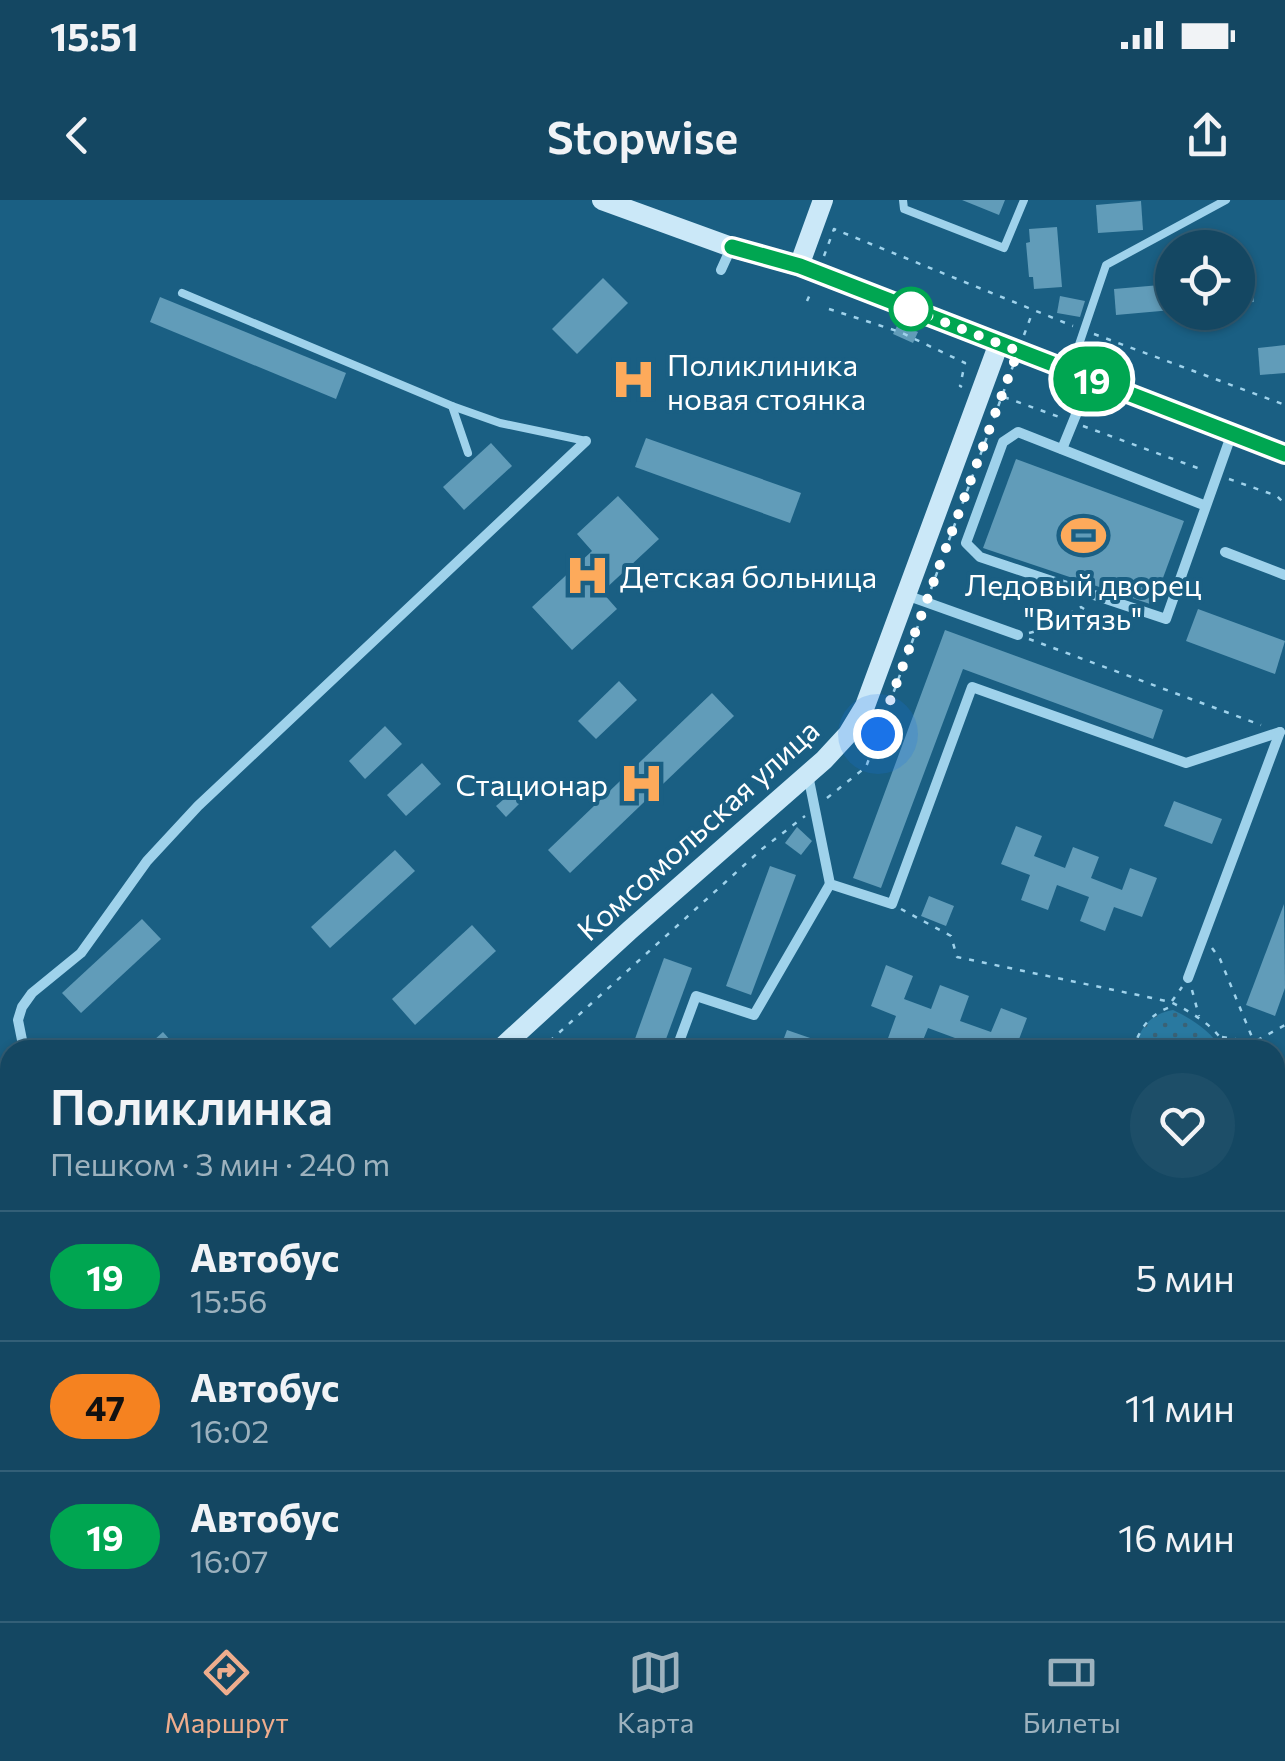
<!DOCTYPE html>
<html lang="ru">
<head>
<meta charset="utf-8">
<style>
  :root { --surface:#144762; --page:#1d4e68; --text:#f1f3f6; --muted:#9db2be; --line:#335f77; --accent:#eead8d }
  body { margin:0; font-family:Commissioner,sans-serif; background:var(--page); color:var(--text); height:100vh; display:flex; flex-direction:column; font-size:38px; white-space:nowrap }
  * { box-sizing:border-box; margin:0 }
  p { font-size:32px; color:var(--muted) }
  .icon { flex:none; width:55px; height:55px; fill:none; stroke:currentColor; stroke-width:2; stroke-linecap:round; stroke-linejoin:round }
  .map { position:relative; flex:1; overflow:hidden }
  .panel { position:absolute; left:0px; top:840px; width:1285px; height:582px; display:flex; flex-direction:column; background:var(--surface); border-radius:30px 30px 0 0; box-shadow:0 2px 8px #0004,0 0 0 2px var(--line) }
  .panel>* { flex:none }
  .badge { padding:0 20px; border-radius:32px; font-size:35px; line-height:65px }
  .buttons { position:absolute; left:1155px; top:30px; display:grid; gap:20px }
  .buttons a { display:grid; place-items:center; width:100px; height:100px; border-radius:50%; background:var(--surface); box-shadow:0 2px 8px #0004,0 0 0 2px var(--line); font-size:50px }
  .you { position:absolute; width:50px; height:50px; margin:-25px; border:8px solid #fff; border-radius:50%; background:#1a73e8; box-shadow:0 0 0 15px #1a73e833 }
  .map>.badge { position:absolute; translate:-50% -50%; box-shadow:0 0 0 5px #fff }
  .round { display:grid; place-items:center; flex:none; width:105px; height:105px; border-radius:52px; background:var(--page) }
  .headline { display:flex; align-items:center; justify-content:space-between; height:170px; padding:0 50px }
  h1 { font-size:48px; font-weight:600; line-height:75px }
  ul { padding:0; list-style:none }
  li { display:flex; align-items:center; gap:30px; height:130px; padding:0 50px; border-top:2px solid var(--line) }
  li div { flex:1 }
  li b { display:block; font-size:38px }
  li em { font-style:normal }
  li .badge { min-width:110px; font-weight:700; text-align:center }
  .status { display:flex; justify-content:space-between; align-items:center; height:70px; padding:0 50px; background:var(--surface); direction:ltr }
  .status svg { height:28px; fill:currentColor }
  header { display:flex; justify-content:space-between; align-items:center; height:130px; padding:0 50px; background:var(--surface); font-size:45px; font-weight:600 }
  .dock { display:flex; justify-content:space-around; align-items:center; height:140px; border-top:2px solid var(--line); background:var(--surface); font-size:28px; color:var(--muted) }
  .dock a { display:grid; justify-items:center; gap:5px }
  .dock .selected { color:var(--accent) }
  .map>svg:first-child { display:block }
</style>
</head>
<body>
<div class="status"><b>15:51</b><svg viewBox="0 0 49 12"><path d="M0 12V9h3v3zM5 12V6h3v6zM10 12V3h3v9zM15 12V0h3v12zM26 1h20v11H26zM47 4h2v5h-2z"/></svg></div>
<header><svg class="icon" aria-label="back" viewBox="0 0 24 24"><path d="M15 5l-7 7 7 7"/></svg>Stopwise<svg class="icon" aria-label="share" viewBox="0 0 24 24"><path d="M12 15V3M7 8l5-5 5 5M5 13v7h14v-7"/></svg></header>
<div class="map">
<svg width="1285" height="1421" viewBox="0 0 1285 1421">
  <defs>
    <pattern id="park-dots" width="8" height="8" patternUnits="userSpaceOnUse" patternTransform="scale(2.5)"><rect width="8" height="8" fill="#2979a0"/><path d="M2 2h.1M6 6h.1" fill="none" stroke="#3a6276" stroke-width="1.8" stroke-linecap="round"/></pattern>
  </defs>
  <rect width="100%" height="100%" fill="#1a5f83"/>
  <path fill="url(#park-dots)" d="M1173 810C1192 819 1211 831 1222 850H1135C1139 828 1150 814 1173 810Z"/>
  <g fill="#619cb9">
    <path d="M962 0H1005L999 15Z"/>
    <path d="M1141 1 1143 30 1098 33 1096 5Z"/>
    <path d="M1057 27 1062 87 1034 89 1033 77H1029L1026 43 1030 42 1029 29Z"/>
    <path d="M1252 77 1254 102 1238 103V78Z"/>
    <path d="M603 78 628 103 577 154 552 129Z"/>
    <path d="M1172 84V110L1116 115 1114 89Z"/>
    <path d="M1060 96 1085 101 1080 117 1057 113Z"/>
    <path d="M160 97 346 173 336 199 150 122Z"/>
    <path d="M898 124 918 132 913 143 893 134Z"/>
    <path d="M1285 145V173L1260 175 1258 148Z"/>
    <path d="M646 238 801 293 790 323 635 267Z"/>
    <path d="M491 243 512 266 464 310 443 287Z"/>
    <path d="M1016 259 1184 321 1153 405 983 348Z"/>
    <path d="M618 296 659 339 602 392 617 409 572 450 532 407 592 351 577 334Z"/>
    <path d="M1198 409 1285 441 1275 474 1186 441Z"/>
    <path d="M945 430 1163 510 1153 539 963 469 881 688 853 678Z"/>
    <path d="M619 481 637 500 596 539 578 521Z"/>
    <path d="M712 493 734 516 570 673 548 650Z"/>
    <path d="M385 526 402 544 365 579 349 561Z"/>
    <path d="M422 563 441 584 406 616 387 595Z"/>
    <path d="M513 591 522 601 506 617 496 606Z"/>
    <path d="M1174 601 1222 619 1212 644 1164 626Z"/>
    <path d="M1016 626 1042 636 1034 656 1065 668 1073 647 1099 657 1091 678 1122 690 1130 668 1157 678 1142 717 1114 707 1105 731 1080 721 1089 697 1057 685 1048 710 1021 700 1030 675 1001 664Z"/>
    <path d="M797 627 812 641 801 655 785 643Z"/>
    <path d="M395 650 415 671 330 748 311 727Z"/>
    <path d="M770 666 796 675 751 795 726 786Z"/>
    <path d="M929 696 954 706 946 726 921 716Z"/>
    <path d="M1284 704 1285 788 1275 816 1246 805Z"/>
    <path d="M142 719 161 739 81 813 62 793Z"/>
    <path d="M472 725 496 751 415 825 392 799Z"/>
    <path d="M664 758 692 768 662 850H631Z"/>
    <path d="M886 765 913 776 904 799 931 809 940 785 969 796 960 821 991 832 1001 808 1027 818 1015 850H950L955 838 928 828 919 850 887 841 896 816 871 806Z"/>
    <path d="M787 830 813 839 809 850 781 846Z"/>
    <path d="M163 832 179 850H143Z"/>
  </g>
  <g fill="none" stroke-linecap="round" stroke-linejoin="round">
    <g stroke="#9fd2eb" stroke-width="2.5" stroke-dasharray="5 8" stroke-linecap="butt">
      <path d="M824 56 834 29 1073 126"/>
      <path d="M807 101 811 92"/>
      <path d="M829 109 900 132 965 163 960 186 962 187"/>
      <path d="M1094 134 1285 205"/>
      <path d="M1024 135 1033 111"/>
      <path d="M1004 197 1062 218"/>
      <path d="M1083 226 1203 270"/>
      <path d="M1229 279 1277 296 1285 304"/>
      <path d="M931 389 1013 166"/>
      <path d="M1095 416 1081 407 1067 415 1070 428 1084 430 1091 427 1095 416 1106 413"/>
      <path d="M1029 433 1067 423"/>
      <path d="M1029 439 1261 525"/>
      <path d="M827 598 866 567 922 415"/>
      <path d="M901 709 951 736 957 757 1171 802C1194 814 1216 826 1228 850"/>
      <path d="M1212 748 1220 759 1254 842"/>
      <path d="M1192 790 1199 816"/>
      <path d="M1172 801 1182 787"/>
      <path d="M1222 837 1253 842"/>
      <path d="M540 850 762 649 805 616"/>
      <path d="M1133 850C1140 827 1150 813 1176 805"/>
      <path d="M1259 850 1254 842 1285 825"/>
    </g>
    <g stroke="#9fd2eb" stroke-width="8">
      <path d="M903 0 904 9 1004 48 1024 0"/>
      <path d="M182 93 452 206 500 223 586 241"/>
      <path d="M1071 168 1106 65 1226 0"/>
      <path d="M452 206 468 253"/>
      <path d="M0 875 10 874"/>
      <path d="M0 1338 10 1341"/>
    </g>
    <g stroke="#9fd2eb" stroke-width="10">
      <path d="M721 70 731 48"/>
      <path d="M1062 249 1091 178"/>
      <path d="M1206 306 1018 232 1003 242 966 343 980 357 1166 419 1232 233"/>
      <path d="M1225 352 1285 375"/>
      <path d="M906 395 1018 435"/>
      <path d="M808 575 830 684 892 704 972 487 1186 563 1280 532"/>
      <path d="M1188 778 1280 532"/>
      <path d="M24 850 18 820 22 807 32 793 81 753 147 661 198 606 586 241"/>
      <path d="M676 850 696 796 754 815 830 684"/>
      <path d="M1280 893 1285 894"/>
      <path d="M1275 1345 1285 1348"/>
      <path d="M944 1412 969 1421"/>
      <path d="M418 1421 419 1412"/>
      <path d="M816 1421 819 1412"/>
      <path d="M1030 1421 1033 1412"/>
      <path d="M1205 1421 1208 1412"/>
    </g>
    <g stroke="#cbe8f8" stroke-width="20">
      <path d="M602 0 731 47 799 66 1285 254"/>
      <path d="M799 66 823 0"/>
      <path d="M499 850 630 730 824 560 848 534 865 506 999 143"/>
      <path d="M675 1412 699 1421"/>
    </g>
  </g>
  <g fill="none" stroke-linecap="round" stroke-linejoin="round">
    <defs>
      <path id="line" d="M732 47 800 66 1285 254"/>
    </defs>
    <use href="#line" stroke="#fff" stroke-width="22"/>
    <use href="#line" stroke="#00a651" stroke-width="15"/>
    <path stroke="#fff" stroke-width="10" stroke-dasharray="0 18" d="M878 534 1018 151 911 109"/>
  </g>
  <defs>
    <symbol id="hospital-bare" viewBox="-9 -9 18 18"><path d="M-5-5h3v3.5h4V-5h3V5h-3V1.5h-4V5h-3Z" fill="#fdaa5b" stroke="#1a5f83" stroke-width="2.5" paint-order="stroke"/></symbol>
    <symbol id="stadium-bare" viewBox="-9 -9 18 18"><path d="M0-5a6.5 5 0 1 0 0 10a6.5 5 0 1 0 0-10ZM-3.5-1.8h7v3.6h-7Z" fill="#fdaa5b" stroke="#1a5f83" stroke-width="2.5" paint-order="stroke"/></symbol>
  </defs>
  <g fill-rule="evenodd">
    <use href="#hospital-bare" x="602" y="148" width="63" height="63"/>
    <use href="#stadium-bare" x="1052" y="304" width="63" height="63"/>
    <use href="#hospital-bare" x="556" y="344" width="63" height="63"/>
    <use href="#hospital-bare" x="610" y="552" width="63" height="63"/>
  </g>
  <circle fill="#fff" stroke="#00a651" stroke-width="5" cx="911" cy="109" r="20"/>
  <g text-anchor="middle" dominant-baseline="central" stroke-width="8" stroke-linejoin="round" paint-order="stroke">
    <g font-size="30" fill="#fff" stroke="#1a5f83" text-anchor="start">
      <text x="667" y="163">Поликлиника<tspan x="667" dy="34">новая стоянка</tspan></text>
      <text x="620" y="375">Детская больница</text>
      <text x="1083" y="383" text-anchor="middle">Ледовый дворец<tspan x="1083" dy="34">"Витязь"</tspan></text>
      <text x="608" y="583" text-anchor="end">Стационар</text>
    </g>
    <g font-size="30" fill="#fff" stroke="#1a5f83">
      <text transform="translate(697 629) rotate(-42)">Комсомольская улица</text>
    </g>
  </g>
</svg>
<div class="buttons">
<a><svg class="icon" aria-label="locate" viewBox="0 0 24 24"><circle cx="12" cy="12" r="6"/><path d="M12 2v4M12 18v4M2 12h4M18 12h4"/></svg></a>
</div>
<div class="you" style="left:878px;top:534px"></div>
<b class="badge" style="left:1092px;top:179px;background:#00a651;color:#fff">19</b>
<section class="panel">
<div class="headline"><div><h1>Поликлинка</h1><p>Пешком · 3 мин · 240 m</p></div><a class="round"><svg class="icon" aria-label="heart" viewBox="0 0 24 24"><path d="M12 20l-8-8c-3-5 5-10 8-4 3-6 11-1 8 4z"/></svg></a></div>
<ul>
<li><span class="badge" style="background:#00a651;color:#fff">19</span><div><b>Автобус</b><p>15:56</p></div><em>5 мин</em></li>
<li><span class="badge" style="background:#f58220;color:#111">47</span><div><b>Автобус</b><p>16:02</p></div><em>11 мин</em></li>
<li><span class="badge" style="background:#00a651;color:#fff">19</span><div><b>Автобус</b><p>16:07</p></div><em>16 мин</em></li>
</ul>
</section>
</div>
<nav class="dock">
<a class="selected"><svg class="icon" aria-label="directions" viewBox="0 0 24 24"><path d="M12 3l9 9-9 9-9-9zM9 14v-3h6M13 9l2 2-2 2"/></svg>Маршрут</a>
<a><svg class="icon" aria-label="map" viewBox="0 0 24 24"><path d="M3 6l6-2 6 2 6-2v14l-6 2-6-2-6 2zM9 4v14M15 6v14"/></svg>Карта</a>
<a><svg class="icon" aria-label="tickets" viewBox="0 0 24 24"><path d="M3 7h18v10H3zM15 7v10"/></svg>Билеты</a>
</nav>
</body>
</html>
